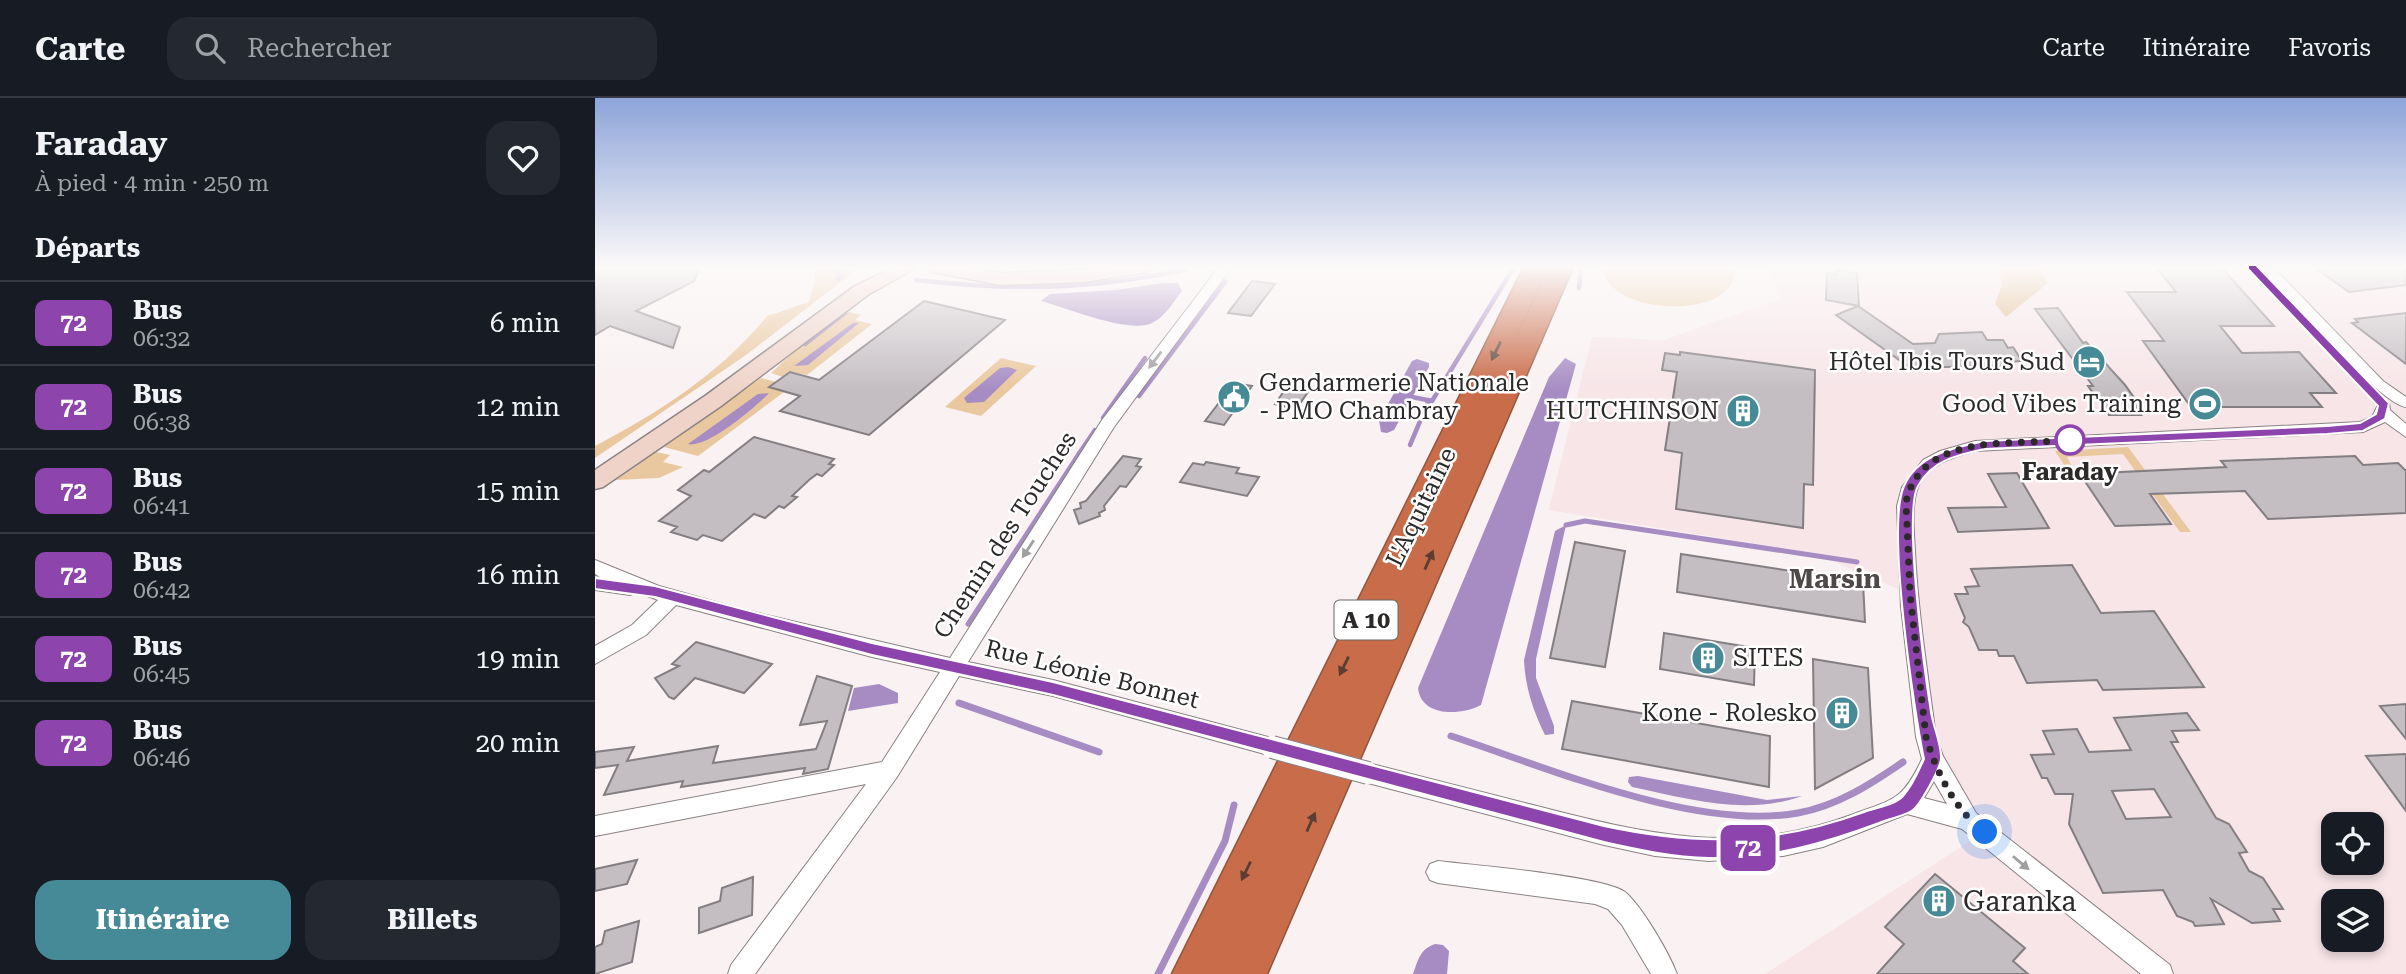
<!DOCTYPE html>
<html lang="fr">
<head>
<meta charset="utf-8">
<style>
  :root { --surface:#171b24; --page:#242831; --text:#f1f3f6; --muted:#9ea1a6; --line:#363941; --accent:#458a96 }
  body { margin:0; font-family:"Roboto Serif",serif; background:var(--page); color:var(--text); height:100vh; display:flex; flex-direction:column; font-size:26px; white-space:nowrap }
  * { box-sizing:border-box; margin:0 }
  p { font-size:23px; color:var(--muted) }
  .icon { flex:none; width:38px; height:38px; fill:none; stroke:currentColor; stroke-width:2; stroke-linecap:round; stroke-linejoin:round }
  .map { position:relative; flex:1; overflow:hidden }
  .side { display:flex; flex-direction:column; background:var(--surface); width:595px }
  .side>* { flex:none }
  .badge { padding:0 14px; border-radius:10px; font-size:24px; line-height:46px }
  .tools { position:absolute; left:1726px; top:714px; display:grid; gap:14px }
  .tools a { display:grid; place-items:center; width:63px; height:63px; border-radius:14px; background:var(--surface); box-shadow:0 4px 10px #0003; font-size:35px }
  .you { position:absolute; width:35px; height:35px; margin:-18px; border:5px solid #fff; border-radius:50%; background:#1a73e8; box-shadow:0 0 0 10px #1a73e833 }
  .map>.badge { position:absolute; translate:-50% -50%; box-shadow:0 0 0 4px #fff }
  h2 { padding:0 35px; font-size:26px; line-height:63px }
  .round { display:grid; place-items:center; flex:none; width:74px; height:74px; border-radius:21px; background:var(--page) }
  .headline { display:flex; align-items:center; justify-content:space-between; height:119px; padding:0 35px }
  h1 { font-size:33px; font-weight:700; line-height:52px }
  .button { display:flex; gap:14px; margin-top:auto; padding:14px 35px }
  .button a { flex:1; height:80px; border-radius:21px; background:var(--accent); color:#fff; font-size:28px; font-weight:700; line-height:80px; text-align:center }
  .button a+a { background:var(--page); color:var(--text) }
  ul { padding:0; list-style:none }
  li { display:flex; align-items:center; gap:21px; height:84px; padding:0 35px; border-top:2px solid var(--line) }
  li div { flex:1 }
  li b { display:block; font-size:26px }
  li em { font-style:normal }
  li .badge { min-width:77px; font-weight:700; text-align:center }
  header { display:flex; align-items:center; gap:42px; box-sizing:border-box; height:98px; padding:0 35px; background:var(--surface); border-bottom:2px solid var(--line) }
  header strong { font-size:33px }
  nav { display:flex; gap:38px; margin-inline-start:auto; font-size:24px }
  .search { width:490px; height:63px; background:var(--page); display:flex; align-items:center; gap:18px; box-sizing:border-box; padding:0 24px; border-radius:21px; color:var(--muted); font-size:26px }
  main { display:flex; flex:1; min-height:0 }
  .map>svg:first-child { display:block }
</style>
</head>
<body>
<header>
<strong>Carte</strong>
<div class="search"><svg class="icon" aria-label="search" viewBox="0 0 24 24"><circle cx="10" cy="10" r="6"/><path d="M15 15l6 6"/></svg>Rechercher</div>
<nav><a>Carte</a><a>Itinéraire</a><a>Favoris</a></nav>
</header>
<main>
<section class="side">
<div class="headline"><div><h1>Faraday</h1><p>À pied · 4 min · 250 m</p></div><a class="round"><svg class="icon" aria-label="heart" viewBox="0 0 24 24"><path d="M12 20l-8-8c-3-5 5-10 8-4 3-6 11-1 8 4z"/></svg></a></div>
<h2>Départs</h2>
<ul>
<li><span class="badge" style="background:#8e44ad;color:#fff">72</span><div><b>Bus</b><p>06:32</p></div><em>6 min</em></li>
<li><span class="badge" style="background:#8e44ad;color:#fff">72</span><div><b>Bus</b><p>06:38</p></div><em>12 min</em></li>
<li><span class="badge" style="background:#8e44ad;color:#fff">72</span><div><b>Bus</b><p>06:41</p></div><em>15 min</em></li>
<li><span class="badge" style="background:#8e44ad;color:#fff">72</span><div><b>Bus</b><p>06:42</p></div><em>16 min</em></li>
<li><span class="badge" style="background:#8e44ad;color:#fff">72</span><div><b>Bus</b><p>06:45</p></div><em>19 min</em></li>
<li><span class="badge" style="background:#8e44ad;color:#fff">72</span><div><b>Bus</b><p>06:46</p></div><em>20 min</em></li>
</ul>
<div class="button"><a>Itinéraire</a><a>Billets</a></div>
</section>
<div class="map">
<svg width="1811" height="876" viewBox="0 0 1811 876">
  <rect width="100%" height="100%" fill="#f9f1f2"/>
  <path fill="#f7e5e8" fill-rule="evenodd" d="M1173 169H1811V876H1170L1389 734 1338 661 1315 496 1219 455 954 412 997 239 1069 242 1186 201ZM1738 726H1776V765H1738ZM1738 803H1776V842H1738Z"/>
  <g fill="#eac89f">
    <path d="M220 169H252L256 176 151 257 0 360V348C65 314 126 275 173 217 188 215 199 207 213 205L220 184Z"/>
    <path d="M1007 169H1139C1147 223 1012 220 1007 169Z"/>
    <path d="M250 213 266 217 260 222 277 226 212 277 195 274 188 279 176 275 205 248Z"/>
    <path d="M406 260 441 268 386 318 350 309Z"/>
    <path d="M166 280 181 284 175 289 189 294 103 358 69 349Z"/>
    <path d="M1533 349 1596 434H1585L1528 356 1472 359 1477 368H1470L1460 353Z"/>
    <path d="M61 354 75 357 68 364 88 369 64 380 21 382Z"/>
  </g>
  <path fill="#ddb37e" d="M1407 169H1443L1453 185 1411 219 1400 206 1407 187 1404 172Z"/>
  <g fill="#a68cc3">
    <path d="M568 185H583L587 193C579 203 569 220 557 225 534 236 472 210 446 203L455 196 521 192Z"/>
    <path d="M258 225H264L213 267 199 268Z"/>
    <path d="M970 260 981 266 886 607C865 618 826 619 823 590L954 279Z"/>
    <path d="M822 261 834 265V269L799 332 792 335 786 334 784 322 817 263Z"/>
    <path d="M413 269 422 272 389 304 372 305 369 300 405 270Z"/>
    <path d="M174 295C161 309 111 351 93 346L163 296Z"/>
    <path d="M971 427 941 561V580L959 628V636L950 637C938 613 930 588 929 562L960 433Z"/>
    <path d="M284 586 303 595V605L253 613 259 590Z"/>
    <path d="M1043 678 1172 702 1207 698C1151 718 1094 701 1037 689L1033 684 1034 679Z"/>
    <path d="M840 846 848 847 854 853 852 876H818C823 862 825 851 840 846Z"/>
  </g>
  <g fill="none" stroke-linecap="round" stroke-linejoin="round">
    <g stroke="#a68cc3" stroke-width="4.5">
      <path d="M234 169 247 178 243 181"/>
      <path d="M321 182C421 193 490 192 589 172"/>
      <path d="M984 190 986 169"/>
      <path d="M210 246 250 215"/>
      <path d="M544 298 630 184"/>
      <path d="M817 299 837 303 919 169"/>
      <path d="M508 320 550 260"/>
      <path d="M815 347 834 302"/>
      <path d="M483 357 500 332"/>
    </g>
    <g stroke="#a68cc3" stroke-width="5">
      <path d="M971 427 990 423 1262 464"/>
      <path d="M373 526 484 356"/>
    </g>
    <g stroke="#a68cc3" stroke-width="7">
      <path d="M364 605 504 654"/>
      <path d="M856 638C954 670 1100 733 1203 715 1242 708 1276 686 1308 664"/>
      <path d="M563 876 630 743 639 707"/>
    </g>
  </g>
  <g fill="#c4bec2" stroke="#837e82" stroke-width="2" fill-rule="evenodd">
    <path d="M0 169H105L99 183 41 213 85 229 78 250 15 228 0 237Z"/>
    <path d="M1561 169H1626L1679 228H1625L1647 255 1704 254 1741 295H1715L1727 309H1596L1548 243H1569L1532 194H1581Z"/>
    <path d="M1719 169H1811V187L1754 194Z"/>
    <path d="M1241 172 1262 175 1264 208 1231 202 1232 175 1241 176Z"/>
    <path d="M657 183 680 186 656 218 633 215Z"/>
    <path d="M329 203 410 222 274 337 185 313 205 298 174 289 195 274 224 282Z"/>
    <path d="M1263 208 1318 246 1340 245 1344 236 1387 234 1392 242H1408L1413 250 1418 249 1427 263 1408 264 1410 268 1348 269 1342 260 1317 271 1241 217Z"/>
    <path d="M1463 210 1488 245 1491 244 1530 287 1545 308H1540L1546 317H1514L1493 288H1498L1440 211Z"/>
    <path d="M1811 215V266L1757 225 1763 224 1760 221Z"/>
    <path d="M1085 254 1220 272 1218 387 1209 386 1208 430 1081 411 1087 355 1070 352 1082 274 1067 272 1070 255 1085 257Z"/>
    <path d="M639 285 657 288 629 327 610 323Z"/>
    <path d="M691 290 713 294 701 311 680 306Z"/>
    <path d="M159 339 239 361 234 366 239 367 227 378 222 376 214 382 197 398 202 399 189 410 184 408 170 420 159 416 127 443 108 437 102 442 76 434 82 429 64 423 96 398 83 392 109 372 114 374Z"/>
    <path d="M528 358 546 361 541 368 546 369 531 389 525 388 509 408 510 412 504 415 505 418 484 426 479 412 486 410 485 405 491 403Z"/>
    <path d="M1760 358 1768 367 1803 365 1811 373V415L1673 421 1650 393 1555 396 1576 426 1520 428 1485 376 1631 369 1626 363Z"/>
    <path d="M611 364 644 370 641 375 664 379 652 398 585 384 598 365 609 367Z"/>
    <path d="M1422 375 1454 430 1363 434 1353 410 1411 409 1393 376Z"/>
    <path d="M980 444 1030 453 1010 569 955 560Z"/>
    <path d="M1086 456 1268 484 1270 524 1082 494Z"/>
    <path d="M1477 467 1506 515 1559 513 1609 589 1508 592 1502 582 1432 585 1419 558H1404L1402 552H1384L1374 529 1368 524 1370 520 1360 496H1373L1370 489 1384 488 1376 471Z"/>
    <path d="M1069 535 1160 550 1159 587 1065 571Z"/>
    <path d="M101 544 177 566 149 595 100 580 79 601 74 599 60 580 84 568 77 566Z"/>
    <path d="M1218 561 1273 570 1278 660 1220 691Z"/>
    <path d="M222 578 257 588 233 671 208 676 210 670 86 689 88 683 9 697 23 667 0 670V654L39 649 32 663 123 648 118 665 221 651 232 623 205 627Z"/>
    <path d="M977 603 1175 638 1174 689 967 651Z"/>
    <path d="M1811 606V641L1785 608Z"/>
    <path d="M1592 615 1604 632 1577 633 1583 644H1576L1621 720 1634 726 1652 754 1644 755 1654 773 1668 780 1688 811H1678L1685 823 1657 825 1616 801 1629 826 1600 828 1598 824 1582 818 1568 792 1508 795 1474 726 1478 696H1460L1452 680H1447L1436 657 1459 656 1448 633 1482 631 1494 654 1536 652 1519 620ZM1559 691 1576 719 1531 721 1517 693Z"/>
    <path d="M1811 656V713L1771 658Z"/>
    <path d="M42 762 32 786 0 793V771Z"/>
    <path d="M1340 776 1430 850 1418 863 1433 876H1282L1309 846 1290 829Z"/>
    <path d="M158 779 157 817 104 835V810L125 803 127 790Z"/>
    <path d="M44 823 37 864 0 876V849L7 846 10 833Z"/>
  </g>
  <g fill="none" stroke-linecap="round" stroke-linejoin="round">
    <defs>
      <g id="street">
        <path d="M624 169H637L519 329 373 564 458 582 677 640 684 642 687 649 684 656 677 658 458 598 364 578 302 679 160 876H133L136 867 271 686 0 738V718L287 664 345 574 277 559 81 507 51 537 0 566V548L37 527 63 502 42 494 35 497 0 492V478L5 479 0 476V462L64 488 146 511 355 560 507 322Z"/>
        <path d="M1665 169H1678L1788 283 1811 299V309C1788 308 1683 193 1665 169Z"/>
        <path d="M1789 303 1794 305 1795 312 1811 326V339L1790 324 1768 334 1380 353C1360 358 1331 367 1323 389 1316 409 1319 433 1320 453 1323 515 1333 577 1341 639L1348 658 1381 715 1575 867 1578 876H1546L1367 731 1312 716 1228 749 1188 758 1114 763 1060 758 1009 747 773 685 765 682 762 675 765 668 773 665C828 679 883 693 938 707 1050 736 1144 759 1256 717 1298 701 1307 704 1327 661L1321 639 1306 509 1302 408 1307 389 1328 362 1345 353 1380 343 1765 324 1777 319 1784 305ZM1339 683 1352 706 1329 700Z"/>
        <path d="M843 763C877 767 1008 778 1030 794 1047 808 1074 855 1082 876H1056L1027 827 1013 811 1000 806 843 785 835 782 831 774 835 766Z"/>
      </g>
      <g id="secondary">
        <path d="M299 169 319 171 274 196 126 308 8 389 0 391V372L110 298 260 188Z"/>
        <path d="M328 169H369L406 175 561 169 552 174 489 184 406 187 337 174Z"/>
      </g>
      <path id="highway" d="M929 169H953L919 244 954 169H978L672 876H577Z"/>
    </defs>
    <use href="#street" stroke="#8a8283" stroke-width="2"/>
    <use href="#secondary" stroke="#8a8283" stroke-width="3"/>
    <use href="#highway" stroke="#92553e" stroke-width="3"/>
    <use href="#street" fill="#fff" fill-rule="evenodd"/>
    <use href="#secondary" fill="#efd3c9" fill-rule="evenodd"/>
    <use href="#highway" fill="#c96c4a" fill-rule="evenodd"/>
    <defs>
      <path id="street-bridge" d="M677 649 773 675"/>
    </defs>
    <use href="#street-bridge" stroke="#8a8283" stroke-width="24" stroke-linecap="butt"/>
    <use href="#street-bridge" stroke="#fff" stroke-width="22"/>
  </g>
  <defs><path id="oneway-solid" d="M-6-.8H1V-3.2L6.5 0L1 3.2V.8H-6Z" transform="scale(1.75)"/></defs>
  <g fill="#5b3d33">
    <use href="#oneway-solid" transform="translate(901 253) rotate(116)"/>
    <use href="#oneway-solid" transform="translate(834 462) rotate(-66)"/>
    <use href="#oneway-solid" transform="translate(749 568) rotate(116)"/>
    <use href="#oneway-solid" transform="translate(716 724) rotate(-66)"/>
    <use href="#oneway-solid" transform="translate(651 773) rotate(116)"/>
  </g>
  <g fill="#a09f9f">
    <use href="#oneway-solid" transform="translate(560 262) rotate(127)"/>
    <use href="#oneway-solid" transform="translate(433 451) rotate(123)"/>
    <use href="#oneway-solid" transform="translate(1426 765) rotate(40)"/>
  </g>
  <linearGradient id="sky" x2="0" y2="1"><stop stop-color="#8da4d9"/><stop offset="0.58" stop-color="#fcf9f9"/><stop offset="1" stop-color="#fcf9f9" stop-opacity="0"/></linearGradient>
  <rect width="1811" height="292" fill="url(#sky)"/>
  <path fill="#8e44ad" stroke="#fff" stroke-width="2" d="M1653 167H1661L1794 305 1790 321 1768 333 1732 336 1390 351C1363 357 1337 362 1323 388 1308 414 1330 577 1336 614 1338 628 1347 647 1346 661 1345 671 1326 705 1318 712 1310 718 1293 721 1284 725 1228 746 1174 761 1114 760 1078 759 1044 752 1009 744L458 597 277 557 60 499 0 491V480L60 488 277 545 458 584 1009 728C1102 748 1178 747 1269 714 1280 710 1300 707 1308 698 1318 687 1323 674 1329 661 1319 612 1291 428 1309 388 1323 356 1359 350 1390 343L1732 328 1765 325 1781 316 1783 308 1653 171Z"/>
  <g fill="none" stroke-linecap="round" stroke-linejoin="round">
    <path stroke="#2c2929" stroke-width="7" stroke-dasharray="0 12.6" d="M1390 734C1360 713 1341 673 1331 639L1315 496 1311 404C1327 332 1421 348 1475 342"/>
  </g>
  <defs>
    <symbol id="hotel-disc" viewBox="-11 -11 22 22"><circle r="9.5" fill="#458a96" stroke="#fff"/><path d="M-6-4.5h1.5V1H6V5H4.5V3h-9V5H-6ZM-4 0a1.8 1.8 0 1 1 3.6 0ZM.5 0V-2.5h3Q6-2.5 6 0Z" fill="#fff"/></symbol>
    <symbol id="civic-disc" viewBox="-11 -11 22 22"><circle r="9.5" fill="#458a96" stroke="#fff"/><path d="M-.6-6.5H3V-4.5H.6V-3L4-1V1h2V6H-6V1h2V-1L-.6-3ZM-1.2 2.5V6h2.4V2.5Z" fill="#fff"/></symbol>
    <symbol id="stadium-disc" viewBox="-11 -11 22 22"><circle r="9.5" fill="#458a96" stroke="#fff"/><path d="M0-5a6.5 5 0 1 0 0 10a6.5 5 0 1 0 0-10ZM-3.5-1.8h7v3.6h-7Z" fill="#fff"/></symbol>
    <symbol id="building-disc" viewBox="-11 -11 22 22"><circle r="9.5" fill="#458a96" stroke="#fff"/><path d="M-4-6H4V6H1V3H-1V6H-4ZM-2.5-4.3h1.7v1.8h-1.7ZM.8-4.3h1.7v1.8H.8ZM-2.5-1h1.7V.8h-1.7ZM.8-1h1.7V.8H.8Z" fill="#fff"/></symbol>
  </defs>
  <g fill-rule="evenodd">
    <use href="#hotel-disc" x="1475" y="245" width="38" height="38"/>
    <use href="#civic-disc" x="620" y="280" width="38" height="38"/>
    <use href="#stadium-disc" x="1591" y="287" width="38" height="38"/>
    <use href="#building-disc" x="1129" y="294" width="38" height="38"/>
    <use href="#building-disc" x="1094" y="541" width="38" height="38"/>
    <use href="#building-disc" x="1228" y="596" width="38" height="38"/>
    <use href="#building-disc" x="1325" y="784" width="38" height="38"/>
  </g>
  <circle fill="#fff" stroke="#8e44ad" stroke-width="3.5" cx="1475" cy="342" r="14"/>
  <g text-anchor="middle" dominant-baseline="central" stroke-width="5" stroke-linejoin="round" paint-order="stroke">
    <rect fill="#fff" stroke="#6b6969" stroke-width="2" x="739.5" y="502.5" width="63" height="39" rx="5"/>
    <g font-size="23" font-weight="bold" fill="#2c2929">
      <text x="771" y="522">A 10</text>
    </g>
    <g font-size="24" fill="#2c2929" stroke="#fff" text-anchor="end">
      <text x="1470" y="264">Hôtel Ibis Tours Sud</text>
      <text x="664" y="285" text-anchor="start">Gendarmerie Nationale<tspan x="664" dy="28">- PMO Chambray</tspan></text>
      <text x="1586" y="306">Good Vibes Training</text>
      <text x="1124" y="313">HUTCHINSON</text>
      <text x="1138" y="560" text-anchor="start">SITES</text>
      <text x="1222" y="615">Kone - Rolesko</text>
    </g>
    <g font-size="24" font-weight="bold" fill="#2c2929" stroke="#fff">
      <text x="1475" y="374">Faraday</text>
    </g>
    <g font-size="24" fill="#2c2929" stroke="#fff">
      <text transform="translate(826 409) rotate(-64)">L'Aquitaine</text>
      <text transform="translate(410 437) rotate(-57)">Chemin des Touches</text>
      <text transform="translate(497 576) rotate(14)">Rue Léonie Bonnet</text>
    </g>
    <g font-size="26" font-weight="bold" fill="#4f4849" stroke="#fff">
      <text x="1240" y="481">Marsin</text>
    </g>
    <g font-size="28" fill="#2c2929" stroke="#fff" text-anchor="start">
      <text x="1368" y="803">Garanka</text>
    </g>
  </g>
</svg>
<div class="tools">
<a><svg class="icon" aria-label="locate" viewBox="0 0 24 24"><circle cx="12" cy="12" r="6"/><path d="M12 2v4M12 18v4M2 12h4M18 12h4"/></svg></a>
<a><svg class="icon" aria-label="layers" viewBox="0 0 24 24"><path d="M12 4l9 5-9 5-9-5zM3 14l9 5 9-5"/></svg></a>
</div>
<div class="you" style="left:1390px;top:734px"></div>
<b class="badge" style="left:1153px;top:750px;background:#8e44ad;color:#fff">72</b>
</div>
</main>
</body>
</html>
